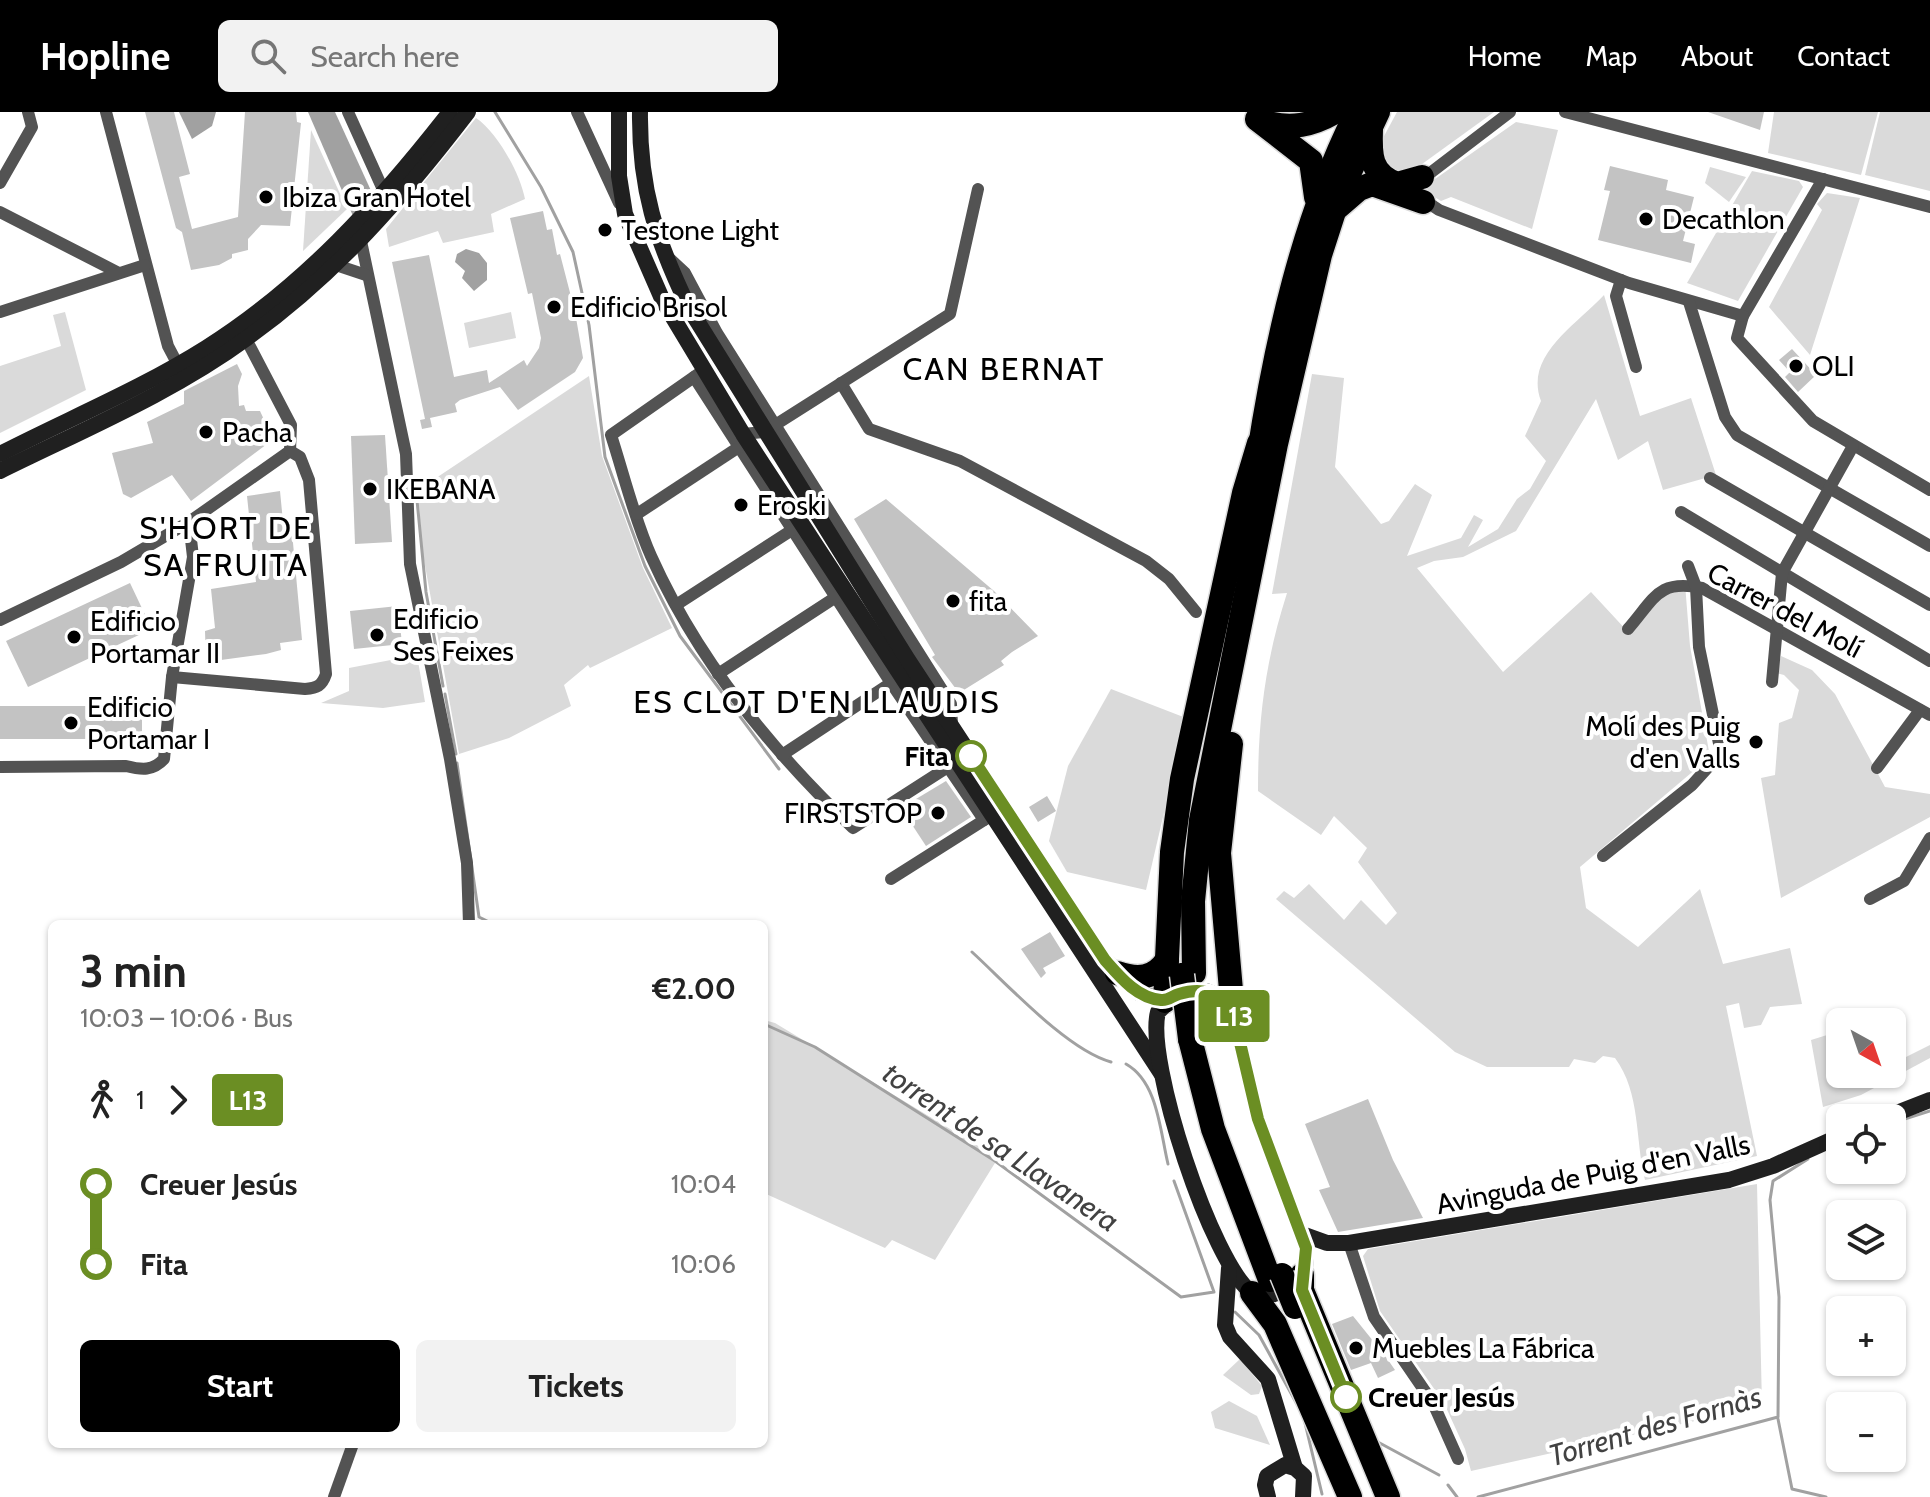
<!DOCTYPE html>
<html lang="en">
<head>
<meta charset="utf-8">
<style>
  :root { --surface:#fff; --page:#f2f2f2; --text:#222; --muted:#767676; --accent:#000 }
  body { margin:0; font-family:Cabin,sans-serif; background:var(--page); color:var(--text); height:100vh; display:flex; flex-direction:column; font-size:30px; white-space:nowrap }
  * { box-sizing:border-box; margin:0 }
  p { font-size:26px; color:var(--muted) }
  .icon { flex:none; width:44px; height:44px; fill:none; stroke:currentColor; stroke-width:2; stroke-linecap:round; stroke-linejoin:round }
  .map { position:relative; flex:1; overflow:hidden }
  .sheet { position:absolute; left:48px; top:808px; width:720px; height:528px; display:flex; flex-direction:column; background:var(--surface); border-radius:12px; box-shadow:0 2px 6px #0004 }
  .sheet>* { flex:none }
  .badge { padding:0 16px; border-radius:6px; font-size:28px; line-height:52px }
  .needle { width:52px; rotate:140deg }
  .tools { position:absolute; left:1826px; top:896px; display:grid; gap:16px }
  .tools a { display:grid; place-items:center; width:80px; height:80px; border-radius:12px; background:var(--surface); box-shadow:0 2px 6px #0004; font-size:40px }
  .map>.badge { position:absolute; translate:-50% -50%; box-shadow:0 0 0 4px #fff }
  .legs { display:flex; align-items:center; gap:12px; height:88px; padding:0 32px; font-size:26px }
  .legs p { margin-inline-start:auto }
  .headline { display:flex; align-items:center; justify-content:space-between; height:136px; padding:0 32px }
  h1 { font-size:44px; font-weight:700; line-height:60px }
  .button { display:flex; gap:16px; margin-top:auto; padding:16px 32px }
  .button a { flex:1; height:92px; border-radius:12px; background:var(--accent); color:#fff; font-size:32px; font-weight:700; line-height:92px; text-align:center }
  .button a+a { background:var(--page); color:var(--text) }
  ul { padding:0 32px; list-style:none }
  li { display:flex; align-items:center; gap:28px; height:80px; font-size:30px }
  li i { display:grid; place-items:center; width:12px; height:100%; margin:0 10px; background:currentColor }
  li i::after { content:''; width:20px; height:20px; margin:-10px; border:6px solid; border-radius:50%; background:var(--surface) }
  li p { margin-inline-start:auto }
  li:first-child i { background:linear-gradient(#0000 50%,currentColor 0) }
  li:last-child i { background:linear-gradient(currentColor 50%,#0000 0) }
  header { display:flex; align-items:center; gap:48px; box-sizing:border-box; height:112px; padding:0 40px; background:var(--accent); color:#fff }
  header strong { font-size:38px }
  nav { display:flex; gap:44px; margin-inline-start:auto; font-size:28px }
  .search { width:560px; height:72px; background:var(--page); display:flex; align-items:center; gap:20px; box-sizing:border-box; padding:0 28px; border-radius:12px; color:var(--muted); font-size:30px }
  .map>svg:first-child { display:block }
</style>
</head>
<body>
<header>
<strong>Hopline</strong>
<div class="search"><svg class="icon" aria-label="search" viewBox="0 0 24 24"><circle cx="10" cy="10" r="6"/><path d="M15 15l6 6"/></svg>Search here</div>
<nav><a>Home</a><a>Map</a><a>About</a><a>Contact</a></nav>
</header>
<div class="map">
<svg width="1930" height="1385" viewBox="0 0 1930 1385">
  <rect width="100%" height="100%" fill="#fff"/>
  <g fill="#dadada">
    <path d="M1397 0H1494L1411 60 1396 61 1381 50 1383 26Z"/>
    <path d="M1774 0H1878L1861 63 1768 41Z"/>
    <path d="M1880 0H1930V79L1865 63Z"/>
    <path d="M476 6C497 20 520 61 525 87L491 102 494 120 443 131 438 119 389 135 386 117Z"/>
    <path d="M1516 10 1558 18 1532 117 1451 85 1441 89 1428 81V72Z"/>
    <path d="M311 18 347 97 303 139Z"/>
    <path d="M1710 55 1746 65 1729 90 1705 71Z"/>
    <path d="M1752 59 1799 69 1803 75 1738 189 1687 171Z"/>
    <path d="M1827 81 1860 86 1810 243 1769 195 1822 98 1817 92Z"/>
    <path d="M1604 183 1640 304 1691 286 1716 363 1663 378 1648 329 1618 348 1596 287 1516 419 1463 445 1434 449 1417 456 1503 560 1591 480 1629 521 1664 478 1685 472 1690 534 1710 645 1580 755 1586 796 1638 835 1700 777 1723 852 1790 836 1802 892 1770 895 1761 913 1744 916 1739 891 1726 894 1757 1044 1645 1068C1635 1028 1641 981 1615 946L1603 944 1595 951 1574 947 1569 955H1487L1455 940 1276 787 1284 779 1294 786 1309 772 1344 808 1361 788 1386 813 1397 801 1358 750 1367 736 1334 704 1321 723 1258 679C1258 607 1265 550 1287 481L1272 482 1312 262 1344 266 1335 355 1381 412 1389 409 1415 372 1432 383 1407 444 1461 426 1474 403 1483 408 1468 435 1498 417 1517 387 1530 377 1546 349 1525 324 1541 289C1524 244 1575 214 1604 183Z"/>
    <path d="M65 200 86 278 0 321V254L61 234 53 203Z"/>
    <path d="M511 200 516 226 469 236 464 211Z"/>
    <path d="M589 264 602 344 643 456 672 516 590 556 588 553 564 573 571 594 509 626 459 642 422 437 418 378Z"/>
    <path d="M417 543 425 590 383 596 321 591 349 579V556Z"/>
    <path d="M1781 544 1812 558 1835 582 1885 675 1930 682V705L1781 786 1761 666 1775 663 1779 611 1792 606 1799 578 1784 563 1776 561Z"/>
    <path d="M1111 577 1186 606 1146 778 1067 760 1049 729 1068 654Z"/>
    <path d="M764 908 775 911 998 1046 935 1148 892 1128 885 1136 764 1081Z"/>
    <path d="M1840 919V962H1892V952L1930 933V946L1861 983 1823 995 1811 928Z"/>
    <path d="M1757 1072 1762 1294 1471 1359 1465 1337 1444 1291 1380 1199 1363 1144 1368 1137Z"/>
    <path d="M1240 1247 1262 1274 1259 1282 1251 1283 1223 1263Z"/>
    <path d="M1229 1289 1257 1304 1270 1333 1215 1316 1211 1300Z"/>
  </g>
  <g fill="#a1a1a1">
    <path d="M179 0H216L212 14 192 27Z"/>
    <path d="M308 0H335L373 83 353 104Z"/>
    <path d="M466 137 479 141 487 151V168L474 179 462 166 465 159 455 150 457 142Z"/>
  </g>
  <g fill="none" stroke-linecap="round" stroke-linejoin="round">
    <g stroke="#a1a1a1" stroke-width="3">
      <path d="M495 0 541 75 573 140 589 213 605 345 645 454 680 524 779 657"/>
      <path d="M416 378 426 480 443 574"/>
      <path d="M445 582 456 642"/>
      <path d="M457 651 479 805 493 812"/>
      <path d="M972 840C1007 872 1067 938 1111 950"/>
      <path d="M764 912 815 935 995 1049 1181 1185 1214 1180 1174 1069"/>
      <path d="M1126 952C1158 970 1160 1019 1168 1052"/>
      <path d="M1892 1011 1930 999"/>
      <path d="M1235 1200 1259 1223 1298 1294"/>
      <path d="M1778 1307 1792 1377 1826 1385"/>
      <path d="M1305 1311 1322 1382"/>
      <path d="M1376 1329 1439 1363"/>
      <path d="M1448 1373 1457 1385"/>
      <path d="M1478 1385 1778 1305 1779 1185 1770 1088 1773 1069 1808 1047"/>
    </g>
  </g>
  <g fill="#c3c3c3">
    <path d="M145 0H174L190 62 179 65 192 117 238 105 245 0H296L297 10 301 11 290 114 261 113 248 127V138L232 142V146L219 153 191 158 182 120 176 116Z"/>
    <path d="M1708 0H1764L1760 18Z"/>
    <path d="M1610 54 1668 68 1666 78 1694 85 1683 129 1695 132 1691 151 1598 128 1610 79 1604 78Z"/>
    <path d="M543 99 547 118 552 117 557 143 560 142 575 200 583 246 575 260 518 298 500 275 460 288 455 292 457 300 430 306 432 315 422 317 420 308 425 307 392 150 429 143 454 265 487 258 489 271 524 248 527 254 539 236 541 226 532 181 528 182 510 106Z"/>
    <path d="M1792 237 1816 263 1798 280 1785 265 1790 260 1779 248Z"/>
    <path d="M237 252 242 262 238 274 239 294 244 293 246 299H260L267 314 273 318 281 314V328L275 326 191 389 172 363 131 386 123 382 112 341 153 331 147 310 184 292V279Z"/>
    <path d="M385 323 392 430 355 432 351 324Z"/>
    <path d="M280 379 284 420H292L302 528 280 531 281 538 266 542 206 550 205 519 215 516 211 477 256 470 247 384Z"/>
    <path d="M886 387 994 479 1038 524 1012 540 1001 549 1004 553 959 581 932 545 935 543 854 407Z"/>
    <path d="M130 471 148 509 143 512 145 517 141 522 28 575 6 529Z"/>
    <path d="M398 494 402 532 354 537 350 499Z"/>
    <rect x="0" y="594" width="142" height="33"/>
    <path d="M946 669 971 705 926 734 901 696Z"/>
    <path d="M1047 684 1056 699 1038 710 1029 695Z"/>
    <path d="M1050 820 1065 844 1043 856 1046 861 1041 866 1021 837Z"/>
    <path d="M1368 987 1393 1048 1423 1106 1338 1120 1319 1078 1330 1075 1305 1012Z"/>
    <path d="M1353 1204 1386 1245 1395 1258 1378 1266 1371 1251 1351 1258 1332 1212Z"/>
  </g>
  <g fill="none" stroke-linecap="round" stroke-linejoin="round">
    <defs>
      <g id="highway">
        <path d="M1257 7 1311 49 1316 85"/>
        <path d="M1265 10C1291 18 1312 13 1335 0"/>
        <path d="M1371 17C1370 43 1370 62 1397 72L1422 65"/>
        <path d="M1337 96 1359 77 1372 72 1423 90"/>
        <path d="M1258 347C1276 229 1303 107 1357 0"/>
        <path d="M1231 632 1219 741 1233 901"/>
        <path d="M1117 861C1138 868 1154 867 1167 848"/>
        <path d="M1194 861 1193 789 1201 708 1276 332 1320 143 1340 81 1378 0"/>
        <path d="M1165 889 1172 740 1182 667 1244 381 1259 331"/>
        <path d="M1190 927 1213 1017 1270 1168"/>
        <path d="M1302 1163V1178L1388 1385"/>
        <path d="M1252 1181 1275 1212 1350 1385"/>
      </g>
    </defs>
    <use href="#highway" stroke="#dbdbdb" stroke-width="27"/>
    <g stroke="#535353" stroke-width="12">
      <path d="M106 0 168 234 178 253H185"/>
      <path d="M348 0 385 82"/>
      <path d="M577 0 619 91"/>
      <path d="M1565 0 1930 95"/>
      <path d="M1823 67 1743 204 1737 226 1813 309 1930 378"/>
      <path d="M1421 68 1510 0"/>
      <path d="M0 71 32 15 28 0"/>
      <path d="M1421 86 1439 98 1629 171 1743 204"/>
      <path d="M0 100 117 160"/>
      <path d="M361 129 406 342 410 452 450 647 467 751 469 812"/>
      <path d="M669 146 685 161 717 221 951 592 952 613"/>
      <path d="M336 153 366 163"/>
      <path d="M1621 168 1616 184 1636 255"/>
      <path d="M1689 190 1725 305 1737 323 1930 434"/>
      <path d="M0 200 145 153"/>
      <path d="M246 227 291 313 290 339"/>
      <path d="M704 258 611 323C624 363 634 406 651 444 698 549 771 638 853 716L948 655"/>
      <path d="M694 265 891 571 984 708"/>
      <path d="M841 271 869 317 960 349 1146 449 1169 467 1196 500"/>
      <path d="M743 322 764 320 950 202 978 77"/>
      <path d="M1710 366 1930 493"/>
      <path d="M1681 400 1930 549"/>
      <path d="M637 402 739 335"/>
      <path d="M676 493 792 418"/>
      <path d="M0 508 121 450 189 410 290 339"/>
      <path d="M1628 517C1655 486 1658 467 1702 476L1930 603"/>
      <path d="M718 562 836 485"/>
      <path d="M172 565 305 577C317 576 322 574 326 562L309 368 300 345 290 339"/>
      <path d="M1772 570 1782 461 1853 334"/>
      <path d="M782 643 891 571"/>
      <path d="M0 655 126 654C142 658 153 659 164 647L172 565 193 445 189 410"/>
      <path d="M1877 656 1920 598"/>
      <path d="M1603 744 1692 673 1721 641 1699 535 1696 475 1688 454"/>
      <path d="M891 767 989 705"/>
      <path d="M1870 787 1904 769 1930 726"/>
      <path d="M1349 1131 1374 1205 1433 1291 1458 1347"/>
      <path d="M334 1385 353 1332"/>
    </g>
    <g stroke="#202020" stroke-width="16">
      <path d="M619 0V64L625 102 663 189 743 322 1161 961"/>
      <path d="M640 0C639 76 656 128 689 196L908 548 1105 848 1139 881 1165 889"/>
      <path d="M0 342C68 307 141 277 206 236 304 174 379 91 450 0"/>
      <path d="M0 359C83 318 172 281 247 226 335 163 403 85 468 0"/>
      <path d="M1206 879 1221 885 1233 901 1258 1007 1306 1136 1305 1156 1291 1175 1274 1182 1252 1181C1212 1152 1145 948 1158 900L1175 883Z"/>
      <path d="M1884 1006 1930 988"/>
      <path d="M1302 1122 1327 1131H1349L1729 1068 1773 1054 1840 1024"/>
      <path d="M1229 1156 1225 1213 1230 1225 1268 1267 1295 1356"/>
      <path d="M1268 1385 1265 1373 1267 1364 1285 1353 1295 1356 1304 1364 1303 1385"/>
    </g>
    <use href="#highway" stroke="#000" stroke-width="24"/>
    <defs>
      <g id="highway-bridge">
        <path d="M1182 863 1190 927"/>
        <path d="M1282 1163 1295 1195"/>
      </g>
    </defs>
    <use href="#highway-bridge" stroke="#dbdbdb" stroke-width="27" stroke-linecap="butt"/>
    <use href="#highway-bridge" stroke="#000" stroke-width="24"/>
  </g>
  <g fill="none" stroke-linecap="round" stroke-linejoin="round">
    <defs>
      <path id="line-1" d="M971 644 1105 848C1120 865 1137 886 1161 888 1168 889 1172 884 1179 882 1202 875 1220 880 1233 901L1258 1007 1306 1136 1302 1178 1346 1285"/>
    </defs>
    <use href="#line-1" stroke="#fff" stroke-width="18"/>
    <use href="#line-1" stroke="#6b8e23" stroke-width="12"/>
  </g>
  <g fill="#000" stroke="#fff" stroke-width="3">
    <circle cx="266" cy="85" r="8"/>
    <circle cx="1646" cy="107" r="8"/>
    <circle cx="605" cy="118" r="8"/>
    <circle cx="554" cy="195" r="8"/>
    <circle cx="1796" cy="254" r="8"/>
    <circle cx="206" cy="320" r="8"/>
    <circle cx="370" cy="377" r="8"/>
    <circle cx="741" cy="393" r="8"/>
    <circle cx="953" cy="489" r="8"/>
    <circle cx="377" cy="523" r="8"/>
    <circle cx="74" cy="525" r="8"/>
    <circle cx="71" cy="611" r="8"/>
    <circle cx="1756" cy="630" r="8"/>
    <circle cx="938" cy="701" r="8"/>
    <circle cx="1356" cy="1236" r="8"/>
  </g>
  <g fill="#fff" stroke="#6b8e23" stroke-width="4">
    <circle cx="971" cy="644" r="14"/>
    <circle cx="1346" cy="1285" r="14"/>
  </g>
  <g text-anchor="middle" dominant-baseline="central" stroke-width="8" stroke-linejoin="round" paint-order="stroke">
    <g font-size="28" fill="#000" stroke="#fff" text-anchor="start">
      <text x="282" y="85">Ibiza Gran Hotel</text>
      <text x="1662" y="107">Decathlon</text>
      <text x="621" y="118">Testone Light</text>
      <text x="570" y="195">Edificio Brisol</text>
      <text x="1812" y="254">OLI</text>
      <text x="222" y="320">Pacha</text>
      <text x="386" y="377">IKEBANA</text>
      <text x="757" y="393">Eroski</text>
      <text x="969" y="489">fita</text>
      <text x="393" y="507">Edificio<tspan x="393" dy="32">Ses Feixes</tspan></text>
      <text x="90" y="509">Edificio<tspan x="90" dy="32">Portamar II</tspan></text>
      <text x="87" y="595">Edificio<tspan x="87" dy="32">Portamar I</tspan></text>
      <text x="1740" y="614" text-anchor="end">Molí des Puig<tspan x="1740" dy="32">d'en Valls</tspan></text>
      <text x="922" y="701" text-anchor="end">FIRSTSTOP</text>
      <text x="1372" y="1236">Muebles La Fábrica</text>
    </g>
    <g font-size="28" fill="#000" stroke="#fff">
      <text transform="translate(1785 498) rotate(28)">Carrer del Molí</text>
      <text transform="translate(1593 1062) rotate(-11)">Avinguda de Puig d'en Valls</text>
    </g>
    <g font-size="28" font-weight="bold" fill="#000" stroke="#fff" text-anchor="end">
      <text x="949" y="644">Fita</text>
      <text x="1368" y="1285" text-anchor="start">Creuer Jesús</text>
    </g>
    <g font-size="30" font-style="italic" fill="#424242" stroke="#fff">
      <text transform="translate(1001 1035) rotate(34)">torrent de sa Llavanera</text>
      <text transform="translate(1655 1314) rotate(-16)">Torrent des Fornàs</text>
    </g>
    <g font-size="32" letter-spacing="2" fill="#000" stroke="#fff">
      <text x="1004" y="256">CAN BERNAT</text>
      <text x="226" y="415">S'HORT DE<tspan x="226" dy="37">SA FRUITA</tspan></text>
      <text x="817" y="589">ES CLOT D'EN LLAUDIS</text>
    </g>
  </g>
</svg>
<div class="tools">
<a><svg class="needle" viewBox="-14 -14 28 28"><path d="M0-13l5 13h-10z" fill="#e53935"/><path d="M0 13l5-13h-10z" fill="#767676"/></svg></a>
<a><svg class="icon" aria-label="locate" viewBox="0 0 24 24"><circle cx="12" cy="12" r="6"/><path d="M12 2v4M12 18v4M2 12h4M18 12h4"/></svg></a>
<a><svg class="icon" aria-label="layers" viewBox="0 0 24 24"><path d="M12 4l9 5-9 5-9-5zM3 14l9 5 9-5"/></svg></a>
<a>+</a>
<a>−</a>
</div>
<b class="badge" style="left:1234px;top:904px;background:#6b8e23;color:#fff">L13</b>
<section class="sheet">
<div class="headline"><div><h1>3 min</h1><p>10:03 – 10:06 · Bus</p></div><b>€2.00</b></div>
<div class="legs"><svg class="icon" aria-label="walk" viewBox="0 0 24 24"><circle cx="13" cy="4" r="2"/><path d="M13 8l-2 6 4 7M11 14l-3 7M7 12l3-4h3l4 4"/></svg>1<svg class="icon" aria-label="forward" viewBox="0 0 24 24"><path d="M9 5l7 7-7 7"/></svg><b class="badge" style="background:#6b8e23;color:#fff">L13</b></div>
<ul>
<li><i style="color:#6b8e23"></i><b>Creuer Jesús</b><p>10:04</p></li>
<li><i style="color:#6b8e23"></i><b>Fita</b><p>10:06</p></li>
</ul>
<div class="button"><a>Start</a><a>Tickets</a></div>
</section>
</div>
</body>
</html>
